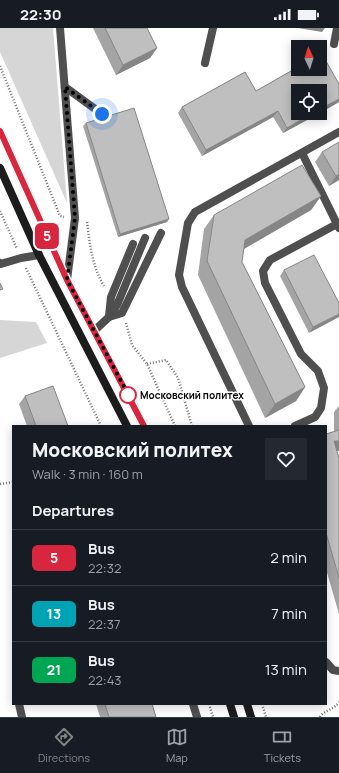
<!DOCTYPE html>
<html lang="en">
<head>
<meta charset="utf-8">
<style>
  :root { --surface:#171b24; --page:#242831; --text:#f1f3f6; --muted:#9ea1a6; --line:#363941; --accent:#858687 }
  body { margin:0; font-family:Manrope,sans-serif; background:var(--page); color:var(--text); height:100vh; display:flex; flex-direction:column; font-size:15px; white-space:nowrap }
  * { box-sizing:border-box; margin:0 }
  p { font-size:13px; color:var(--muted) }
  .icon { flex:none; width:22px; height:22px; fill:none; stroke:currentColor; stroke-width:2; stroke-linecap:round; stroke-linejoin:round }
  .map { position:relative; flex:1; overflow:hidden }
  .details { position:absolute; left:12px; top:397px; width:315px; height:280px; display:flex; flex-direction:column; background:var(--surface); border-radius:0px; box-shadow:0 2px 10px #0003 }
  .details>* { flex:none }
  .badge { padding:0 8px; border-radius:6px; font-size:14px; line-height:26px }
  .needle { width:26px; rotate:356deg }
  .controls { position:absolute; left:291px; top:12px; display:grid; gap:8px }
  .controls a { display:grid; place-items:center; width:36px; height:36px; border-radius:0px; background:var(--surface); box-shadow:0 2px 10px #0003; font-size:20px }
  .you { position:absolute; width:20px; height:20px; margin:-10px; border:3px solid #fff; border-radius:50%; background:#1a73e8; box-shadow:0 0 0 6px #1a73e833 }
  .map>.badge { position:absolute; translate:-50% -50%; box-shadow:0 0 0 2px #fff }
  h2 { padding:0 20px; font-size:15px; line-height:36px }
  .round { display:grid; place-items:center; flex:none; width:42px; height:42px; border-radius:0px; background:var(--page) }
  .summary { display:flex; align-items:center; justify-content:space-between; height:68px; padding:0 20px }
  h1 { font-size:19px; font-weight:800; line-height:30px }
  ul { padding:0; list-style:none }
  li { display:flex; align-items:center; gap:12px; height:56px; padding:0 20px; border-top:1px solid var(--line) }
  li div { flex:1 }
  li b { display:block; font-size:15px }
  li em { font-style:normal }
  li .badge { min-width:44px; font-weight:700; text-align:center }
  .status { display:flex; justify-content:space-between; align-items:center; height:28px; padding:0 20px; background:var(--surface); direction:ltr }
  .status svg { height:11px; fill:currentColor }
  .tab-bar { display:flex; justify-content:space-around; align-items:center; height:56px; border-top:1px solid var(--line); background:var(--surface); font-size:11px; color:var(--muted) }
  .tab-bar a { display:grid; justify-items:center; gap:2px }
  .tab-bar .selected { color:var(--accent) }
  .map>svg:first-child { display:block }
</style>
</head>
<body>
<div class="status"><b>22:30</b><svg viewBox="0 0 49 12"><path d="M0 12V9h3v3zM5 12V6h3v6zM10 12V3h3v9zM15 12V0h3v12zM26 1h20v11H26zM47 4h2v5h-2z"/></svg></div>
<div class="map">
<svg width="339" height="689" viewBox="0 0 339 689">
  <rect width="100%" height="100%" fill="#fff"/>
  <g fill="#d6d6d6">
    <path d="M0 0H53L67 175 0 24Z"/>
    <path d="M0 292 36 294 47 315 0 330Z"/>
  </g>
  <g fill="none" stroke-linecap="round" stroke-linejoin="round">
    <g stroke="#717171" stroke-width="2.5" stroke-dasharray="1 2" stroke-linecap="butt">
      <path d="M0 38 60 188 64 189"/>
      <path d="M0 183 17 221"/>
      <path d="M87 194C90 217 92 238 104 258"/>
      <path d="M26 240 101 398"/>
      <path d="M126 295 132 317 147 336 175 398"/>
      <path d="M147 336 166 332 178 350 192 398"/>
      <path d="M0 456 13 454"/>
      <path d="M209 676 213 689"/>
      <path d="M262 676 266 689"/>
      <path d="M320 689C324 682 334 682 339 674"/>
    </g>
    <g stroke="#4f4f4f" stroke-width="8">
      <path d="M334 16 337 0"/>
      <path d="M205 35 213 0"/>
      <path d="M65 59 102 86"/>
      <path d="M302 125 339 200"/>
      <path d="M0 235 1 236 21 230 39 227"/>
      <path d="M109 288 111 269 133 216"/>
      <path d="M109 289 122 285 161 205"/>
      <path d="M94 303 109 289 117 277 145 210"/>
      <path d="M249 398 182 259 179 247 188 195 195 184 339 104"/>
      <path d="M295 398 315 389 321 380 324 360 318 343 301 326 265 255 263 243 270 232 337 196"/>
      <path d="M326 634 333 642 339 643"/>
      <path d="M19 676 22 689"/>
      <path d="M193 676 197 689"/>
    </g>
    <path stroke="#4f4f4f" stroke-width="8" d="M60 0 75 190 67 252"/>
    <g stroke="#1c1c1c" stroke-width="8">
      <path d="M0 103 67 252 144 398"/>
      <path d="M0 140 39 227 127 398"/>
      <path d="M230 676 234 689"/>
      <path d="M247 676 251 689"/>
    </g>
  </g>
  <g fill="#a4a4a4">
    <path d="M93 0H147L157 20 150 30 116 47Z"/>
    <path d="M322 26 339 56V74L320 85V63H298V85H320L283 105 273 89 202 128 178 85 182 79 245 44 256 63 298 39V41H320V27Z"/>
    <path d="M86 95 167 194 118 209 83 98Z"/>
    <path d="M322 124 339 152 329 158 315 134Z"/>
    <path d="M321 168 311 182 244 221 242 234 305 359 296 373 265 390 198 247 204 201 214 187Z"/>
    <path d="M284 242 339 275 309 305 280 248Z"/>
    <path d="M25 368 68 398H27L19 376Z"/>
    <path d="M339 378V423H337L339 430V586L326 541V406L334 404V384Z"/>
    <path d="M96 676H152L156 689H100Z"/>
  </g>
  <g fill="#868686">
    <path d="M298 0H325L322 4Z"/>
    <path d="M157 20 150 30 116 47 123 37Z"/>
    <path d="M339 71V74L320 85V81Z"/>
    <path d="M278 83 273 89 202 128 206 122Z"/>
    <path d="M313 85H320L283 105 287 100Z"/>
    <path d="M339 146V152L329 158 336 148Z"/>
    <path d="M321 168 311 182 235 226 245 212Z"/>
    <path d="M169 191 167 194 118 209 120 206Z"/>
    <path d="M339 286V289L309 305 313 299Z"/>
    <path d="M305 359 296 373 265 390 275 376Z"/>
    <path d="M334 413H339V423H327Z"/>
  </g>
  <g fill="#bfbfbf" stroke="#868686">
    <path d="M105 0H147L157 20 123 37Z"/>
    <path d="M322 26 339 56V71L320 81V63H298V85H313L287 100 278 83 206 122 182 79 245 44 256 63 298 39V41H320V27Z"/>
    <path d="M134 80 169 191 120 206 86 95Z"/>
    <path d="M339 114V146L336 148 322 124Z"/>
    <path d="M302 137 321 168 245 212 242 234 305 359 275 376 207 233 214 187Z"/>
    <path d="M314 227 339 275V286L313 299 284 242Z"/>
    <path d="M0 255 3 261 0 262Z"/>
    <path d="M53 358 68 398H36L25 368Z"/>
    <path d="M339 402V413H334L339 430V550L326 505V406Z"/>
    <path d="M105 676H152L156 689H109Z"/>
  </g>
  <g fill="none" stroke-linecap="round" stroke-linejoin="round">
    <defs>
      <path id="line" d="M0 103 67 252 144 398"/>
    </defs>
    <use href="#line" stroke="#fff" stroke-width="9"/>
    <use href="#line" stroke="#d7263d" stroke-width="6"/>
    <path stroke="#000" stroke-width="4" stroke-dasharray="0 7.2" d="M102 86 65 59 75 190 67 252 129 368 128 367"/>
  </g>
  <circle fill="#fff" stroke="#d7263d" stroke-width="2" cx="128" cy="367" r="8"/>
  <g text-anchor="middle" dominant-baseline="central" stroke-width="3" stroke-linejoin="round" paint-order="stroke">
    <g font-size="10" font-weight="bold" fill="#000" stroke="#fff" text-anchor="start">
      <text x="140" y="367">Московский политех</text>
    </g>
  </g>
</svg>
<div class="controls">
<a><svg class="needle" viewBox="-14 -14 28 28"><path d="M0-13l5 13h-10z" fill="#e53935"/><path d="M0 13l5-13h-10z" fill="#9ea1a6"/></svg></a>
<a><svg class="icon" aria-label="locate" viewBox="0 0 24 24"><circle cx="12" cy="12" r="6"/><path d="M12 2v4M12 18v4M2 12h4M18 12h4"/></svg></a>
</div>
<div class="you" style="left:102px;top:86px"></div>
<b class="badge" style="left:47px;top:208px;background:#d7263d;color:#fff">5</b>
<section class="details">
<div class="summary"><div><h1>Московский политех</h1><p>Walk · 3 min · 160 m</p></div><a class="round"><svg class="icon" aria-label="heart" viewBox="0 0 24 24"><path d="M12 20l-8-8c-3-5 5-10 8-4 3-6 11-1 8 4z"/></svg></a></div>
<h2>Departures</h2>
<ul>
<li><span class="badge" style="background:#d7263d;color:#fff">5</span><div><b>Bus</b><p>22:32</p></div><em>2 min</em></li>
<li><span class="badge" style="background:#00a3b4;color:#fff">13</span><div><b>Bus</b><p>22:37</p></div><em>7 min</em></li>
<li><span class="badge" style="background:#00a651;color:#fff">21</span><div><b>Bus</b><p>22:43</p></div><em>13 min</em></li>
</ul>
</section>
</div>
<nav class="tab-bar">
<a class="selected"><svg class="icon" aria-label="directions" viewBox="0 0 24 24"><path d="M12 3l9 9-9 9-9-9zM9 14v-3h6M13 9l2 2-2 2"/></svg>Directions</a>
<a><svg class="icon" aria-label="map" viewBox="0 0 24 24"><path d="M3 6l6-2 6 2 6-2v14l-6 2-6-2-6 2zM9 4v14M15 6v14"/></svg>Map</a>
<a><svg class="icon" aria-label="tickets" viewBox="0 0 24 24"><path d="M3 7h18v10H3zM15 7v10"/></svg>Tickets</a>
</nav>
</body>
</html>
